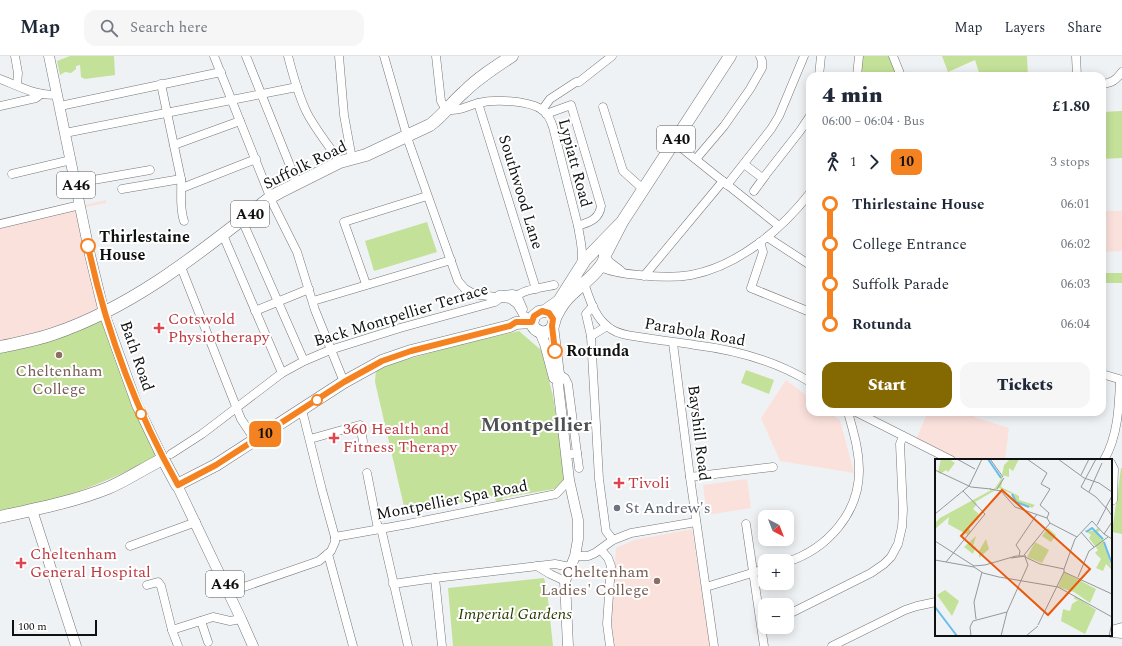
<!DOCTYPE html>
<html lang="en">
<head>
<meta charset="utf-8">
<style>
  :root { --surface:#fff; --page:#f6f6f7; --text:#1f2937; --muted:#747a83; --line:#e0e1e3; --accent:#846802 }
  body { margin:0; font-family:Spectral,serif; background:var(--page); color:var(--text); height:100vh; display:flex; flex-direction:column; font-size:15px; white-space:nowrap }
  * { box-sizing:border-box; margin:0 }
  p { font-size:13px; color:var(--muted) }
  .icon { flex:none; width:22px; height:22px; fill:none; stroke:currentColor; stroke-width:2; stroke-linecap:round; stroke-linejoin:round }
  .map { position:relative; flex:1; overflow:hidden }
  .side { position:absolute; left:806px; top:16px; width:300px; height:344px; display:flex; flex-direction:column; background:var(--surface); border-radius:12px; box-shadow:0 2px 10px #0003 }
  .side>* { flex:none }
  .badge { padding:0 8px; border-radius:6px; font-size:14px; line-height:26px }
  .needle { width:26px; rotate:138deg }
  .controls { position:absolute; left:758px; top:454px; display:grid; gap:8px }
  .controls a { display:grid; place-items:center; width:36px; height:36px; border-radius:8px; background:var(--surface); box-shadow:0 2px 10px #0003; font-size:20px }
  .scale { position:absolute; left:12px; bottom:10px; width:85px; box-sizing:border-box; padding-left:4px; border:2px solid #0f1010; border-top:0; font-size:11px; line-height:14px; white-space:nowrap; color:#0f1010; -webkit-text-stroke:3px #fff; paint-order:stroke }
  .map>.badge { position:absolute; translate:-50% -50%; box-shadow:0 0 0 2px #fff }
  .legs { display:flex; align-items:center; gap:6px; height:44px; padding:0 16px; font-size:13px }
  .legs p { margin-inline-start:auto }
  .head { display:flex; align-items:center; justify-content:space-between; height:68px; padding:0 16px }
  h1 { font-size:22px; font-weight:800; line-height:30px }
  .button { display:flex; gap:8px; margin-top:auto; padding:8px 16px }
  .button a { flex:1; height:46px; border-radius:12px; background:var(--accent); color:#fff; font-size:16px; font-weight:800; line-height:46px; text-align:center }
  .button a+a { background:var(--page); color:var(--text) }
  ul { padding:0 16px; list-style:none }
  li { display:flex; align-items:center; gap:14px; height:40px; font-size:15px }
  li i { display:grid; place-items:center; width:6px; height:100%; margin:0 5px; background:currentColor }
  li i::after { content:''; width:10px; height:10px; margin:-5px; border:3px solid; border-radius:50%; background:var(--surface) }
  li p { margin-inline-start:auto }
  li:first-child i { background:linear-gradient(#0000 50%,currentColor 0) }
  li:last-child i { background:linear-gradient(currentColor 50%,#0000 0) }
  header { display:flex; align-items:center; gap:24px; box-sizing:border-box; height:56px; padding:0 20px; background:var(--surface); border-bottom:1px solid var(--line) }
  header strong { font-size:19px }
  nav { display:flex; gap:22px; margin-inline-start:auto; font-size:14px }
  .search { width:280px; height:36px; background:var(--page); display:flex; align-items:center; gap:10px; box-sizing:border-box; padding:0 14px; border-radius:12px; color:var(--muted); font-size:15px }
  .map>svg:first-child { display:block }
</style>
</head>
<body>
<header>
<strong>Map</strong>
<div class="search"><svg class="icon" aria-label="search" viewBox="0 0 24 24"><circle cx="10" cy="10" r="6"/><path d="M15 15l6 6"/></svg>Search here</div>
<nav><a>Map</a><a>Layers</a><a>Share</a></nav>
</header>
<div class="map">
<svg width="1122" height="590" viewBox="0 0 1122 590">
  <rect width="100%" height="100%" fill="#eff2f4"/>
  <g fill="#fbe1dc">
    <path d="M106 144V147L81 152 90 199 121 418 79 436 0 454V168Z"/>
    <path d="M1102 155H1122V195L1102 196Z"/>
    <path d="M786 324 810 342V356H828L840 364 854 417 780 405 761 362Z"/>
    <path d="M928 356H975L974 361 1009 372 1005 404H963L954 402 916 383Z"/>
    <path d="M747 423 751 452 707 459 703 429Z"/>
    <path d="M692 473 710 590H614L611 560 616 492 634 484Z"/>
  </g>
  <g fill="#c4e199">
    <path d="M70 0H114L115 19 85 23 81 21 80 9 76 10V13L71 17 65 16 60 19 57 5Z"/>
    <path d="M859 0H893L901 20H857Z"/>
    <path d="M942 0H1027L1028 20H980L975 4 948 16Z"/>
    <path d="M1122 55V102L1102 103V56Z"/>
    <path d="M427 166 437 196 374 215 365 185Z"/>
    <rect x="1102" y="217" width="20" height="10"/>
    <path d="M104 257 158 400C108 425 56 448 0 454V291Z"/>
    <path d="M519 275 541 294 553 340 564 412 566 419 562 427 554 433 503 442 501 446H498L491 440 406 459 375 326 376 312 462 288Z"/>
    <path d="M746 314 774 324 769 338 741 327Z"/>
    <path d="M1121 412H1122V478L1112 476Z"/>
    <path d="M544 522 547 534 553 590H453L448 532Z"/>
  </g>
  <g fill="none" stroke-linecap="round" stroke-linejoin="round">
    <defs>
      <g id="minor">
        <path d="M15 0 18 17 17 29"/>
        <path d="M214 0 273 148 297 196 315 254 344 326"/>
        <path d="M246 0 297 127"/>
        <path d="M288 0C293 19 298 39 307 57 316 74 329 90 340 106"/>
        <path d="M339 0 344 59 352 103"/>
        <path d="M384 0 409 87 458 225 465 233 474 238 510 243 517 248 524 260 533 263"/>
        <path d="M436 0 441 45 446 54C461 55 464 51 478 47 495 43 530 44 544 55 549 59 551 65 553 71L578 170C580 183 584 196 581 209"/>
        <path d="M893 0 901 20"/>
        <path d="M1076 0 1077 20"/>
        <path d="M819 20 821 0"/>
        <path d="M857 20 859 0"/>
        <path d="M0 23C16 29 41 42 57 38"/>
        <path d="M161 28 181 123C182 138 179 150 184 165"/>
        <path d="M1102 28C1112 27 1116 24 1122 16"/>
        <path d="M478 47 536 233"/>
        <path d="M0 50 36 42 41 38"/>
        <path d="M60 50 221 16"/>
        <path d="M603 51 623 115 643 133"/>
        <path d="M542 54 550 43 576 26H579L612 0"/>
        <path d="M546 58 571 49 601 150C599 164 589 166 578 170"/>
        <path d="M65 77 297 31"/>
        <path d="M674 86 779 170"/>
        <path d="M174 89 240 65"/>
        <path d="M696 103 724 70 750 33 762 12V5L760 0"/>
        <path d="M744 108 761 121H764L800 75 810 60"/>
        <path d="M12 118 71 104"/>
        <path d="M76 127 150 114"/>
        <path d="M727 129 771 73 779 60 804 0"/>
        <path d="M182 132 256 103"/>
        <path d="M122 133 181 123"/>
        <path d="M754 135 765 120"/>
        <path d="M242 164 304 305"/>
        <path d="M0 168 80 149"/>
        <path d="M223 179 282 317"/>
        <path d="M767 181 810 209"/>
        <path d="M760 186 763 196 751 232 810 256"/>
        <path d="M606 202C610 208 618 211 622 216"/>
        <path d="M181 211 237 353 241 363 255 384"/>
        <path d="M597 215 603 212C615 217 626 218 639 219 656 221 674 222 691 219 738 210 781 174 810 137"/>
        <path d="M644 220 723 125"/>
        <path d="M584 227C590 244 595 263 611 273 621 280 635 280 646 282 663 285 679 286 695 289 736 294 774 304 810 326"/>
        <path d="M366 228 344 166 427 140"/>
        <path d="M502 239 512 238 517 239 523 253"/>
        <path d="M513 243C522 233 541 232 554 229"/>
        <path d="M313 245 451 204"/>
        <path d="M593 250 586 258 591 280 599 423 606 475 613 484"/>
        <path d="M255 255 309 233"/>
        <path d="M591 280 607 270"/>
        <path d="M673 287 690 421 714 590"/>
        <path d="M559 318 565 322 568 328 577 397 566 399"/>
        <path d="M1102 318 1122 324"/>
        <path d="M856 356 951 404"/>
        <path d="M310 383 360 369 363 385"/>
        <path d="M577 397 579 412"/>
        <path d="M171 398 202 378 282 317 304 305 330 294 400 272 495 246 499 243V239"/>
        <path d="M1104 404C1118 380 1119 351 1120 324"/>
        <path d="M1111 407 1114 413 1113 444"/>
        <path d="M367 417 378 473"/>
        <path d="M690 421 773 411"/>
        <path d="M746 468 764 590"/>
        <path d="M381 472 408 590"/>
        <path d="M335 481 408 468 556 438 569 424"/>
        <path d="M130 490 196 466"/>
        <path d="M601 494 608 502 611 510 607 568 610 590"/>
        <path d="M328 498 353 590"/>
        <path d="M575 500H588L595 497 613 484 631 477 696 466"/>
        <path d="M787 506C827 493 860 457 859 413 859 393 853 375 848 356"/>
        <path d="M537 510 550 518 565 525"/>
        <path d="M393 528 435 522"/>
        <path d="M147 529 158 526 161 530 172 574 178 590"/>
        <path d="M706 531 765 513"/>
        <path d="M229 536 319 505 331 495 335 486V481L322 434 302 354"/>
        <path d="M787 559 871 517 884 508 891 501 898 488 902 471 903 454 900 388 903 380"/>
        <path d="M201 565 208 586"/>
        <path d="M172 574 213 561 230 565 241 563"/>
        <path d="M1111 574 1122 571"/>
        <path d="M1111 577 1122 578"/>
        <path d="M442 590 435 522 555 508 570 511"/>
        <path d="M832 590 905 554 917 550 936 546"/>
      </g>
      <g id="major">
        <path d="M49 0 90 199 104 257 137 349 163 403"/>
        <path d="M553 270 559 318 558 329 569 424 578 464V483L575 500 565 525 568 590"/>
        <path d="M540 276 545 288 554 322"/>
        <path d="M177 429 241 563 253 590"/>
        <path d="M32 454 76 590"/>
      </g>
      <g id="highway">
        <path d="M622 166 585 204 559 245 545 255 539 256 534 260 532 268C535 276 546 280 552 272 554 269 554 264 556 260 560 252 565 244 572 238 580 230 606 211 605 199L622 166 730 0"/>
        <path d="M0 291C18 287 36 284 53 278 136 250 203 194 271 141L280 136 340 106 366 99 430 69C443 60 452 46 464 36 478 22 495 11 512 0"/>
        <path d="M0 461C36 453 73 446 108 432 127 424 144 412 163 403L177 429 216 409 344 326 382 305 411 295 510 270 516 267 532 266"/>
      </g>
    </defs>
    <use href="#minor" stroke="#757779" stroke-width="9"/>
    <use href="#major" stroke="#757779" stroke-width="11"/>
    <use href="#highway" stroke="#757779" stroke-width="13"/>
    <use href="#minor" stroke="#fff" stroke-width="8"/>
    <use href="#major" stroke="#fff" stroke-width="10"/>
    <use href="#highway" stroke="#fff" stroke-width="12"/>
  </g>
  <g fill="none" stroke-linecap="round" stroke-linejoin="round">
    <defs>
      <path id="line-1" d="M88 190C106 275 135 353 178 429L216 409 344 326 382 305 411 295 510 270 516 266H532L534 260 542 255 549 257 553 263 552 270 555 295"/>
    </defs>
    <use href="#line-1" stroke="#fff" stroke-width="9"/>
    <use href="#line-1" stroke="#f58220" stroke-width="6"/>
  </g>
  <g fill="#fff" stroke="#f58220" stroke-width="2">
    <circle cx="88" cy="190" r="7"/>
    <circle cx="555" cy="295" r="7"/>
    <circle cx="317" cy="344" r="5"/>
    <circle cx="141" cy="358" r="5"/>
  </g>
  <g fill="#e0444e" stroke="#fff" stroke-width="1.5">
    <path d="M157 266h4v4h4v4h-4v4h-4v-4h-4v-4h4z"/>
    <path d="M332 376h4v4h4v4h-4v4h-4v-4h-4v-4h4z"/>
    <path d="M617 421h4v4h4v4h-4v4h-4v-4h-4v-4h4z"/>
    <path d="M19 501h4v4h4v4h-4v4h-4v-4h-4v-4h4z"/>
  </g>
  <g fill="#8d6e63" stroke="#fff" stroke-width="1.5">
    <circle cx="59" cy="299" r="4"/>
    <circle cx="657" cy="525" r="4"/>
  </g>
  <circle fill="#6b7280" stroke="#fff" stroke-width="1.5" cx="617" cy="452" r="4"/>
  <g text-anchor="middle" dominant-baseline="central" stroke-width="4" stroke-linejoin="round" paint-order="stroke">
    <g fill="#fff" stroke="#575858" stroke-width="1">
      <rect x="657" y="70" width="38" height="26" rx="3"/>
      <rect x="57" y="116" width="38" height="26" rx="3"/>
      <rect x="231" y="145" width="38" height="26" rx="3"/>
      <rect x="206" y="515" width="38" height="26" rx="3"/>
    </g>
    <g font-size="15" font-weight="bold" fill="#0f1010">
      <text x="676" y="83">A40</text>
      <text x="76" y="129">A46</text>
      <text x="250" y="158">A40</text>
      <text x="225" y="528">A46</text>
    </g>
    <g font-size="16" fill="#0f1010" stroke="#fff">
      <text transform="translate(575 107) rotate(75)">Lypiatt Road</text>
      <text transform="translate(305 109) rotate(-26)">Suffolk Road</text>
      <text transform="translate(521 136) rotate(73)">Southwood Lane</text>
      <text transform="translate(401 259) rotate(-17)">Back Montpellier Terrace</text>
      <text transform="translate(695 276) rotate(10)">Parabola Road</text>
      <text transform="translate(137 300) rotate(71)">Bath Road</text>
      <text transform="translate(699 377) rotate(83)">Bayshill Road</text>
      <text transform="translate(452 444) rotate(-11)">Montpellier Spa Road</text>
    </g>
    <g font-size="16" font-weight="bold" fill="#0f1010" stroke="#fff" text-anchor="start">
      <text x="99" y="181">Thirlestaine<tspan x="99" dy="18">House</tspan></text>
      <text x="566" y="295">Rotunda</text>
    </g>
    <g font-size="16" fill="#be3a42" stroke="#fff" text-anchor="start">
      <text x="168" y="263">Cotswold<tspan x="168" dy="18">Physiotherapy</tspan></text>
      <text x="343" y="373">360 Health and<tspan x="343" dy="18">Fitness Therapy</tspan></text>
      <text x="628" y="427">Tivoli</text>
      <text x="30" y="498">Cheltenham<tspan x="30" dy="18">General Hospital</tspan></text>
    </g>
    <g font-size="16" fill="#785e54" stroke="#fff">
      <text x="59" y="315">Cheltenham<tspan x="59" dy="18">College</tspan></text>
      <text x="649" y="516" text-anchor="end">Cheltenham<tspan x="649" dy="18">Ladies' College</tspan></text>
    </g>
    <g font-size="16" fill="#5b616d" stroke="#fff" text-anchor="start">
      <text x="625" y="452">St Andrew's</text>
    </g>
    <g font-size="16" font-style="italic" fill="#283a00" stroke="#fff">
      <text x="515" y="558">Imperial Gardens</text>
    </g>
    <g font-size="20" font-weight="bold" fill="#4f5153" stroke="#fff">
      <text x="536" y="369">Montpellier</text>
    </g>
  </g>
  <g transform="translate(935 403)">
    <rect width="177" height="177" fill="#eff2f4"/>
    <path d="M6 0H14L20 4 13 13 11 11 5 15 3 13ZM52 0 68 19 66 28 84 37V41L100 46 97 49 82 44 77 35 64 29 40 43 42 45 38 50 44 55 41 59 44 61 40 60 33 69 36 72 33 76 13 65 14 58 0 70V64L5 59 60 29 66 20ZM75 0H84L78 12 74 9V18L67 16 69 6ZM113 69 121 76 116 83 107 77ZM163 69 165 71 162 74 169 81 177 111 171 105 168 112 161 109 166 100 160 94 163 91 154 79 156 76 149 71 159 72ZM41 77 38 87 41 88 38 95 29 88ZM51 80 54 90 44 99V92ZM100 83 114 91 107 104 92 98ZM129 113 161 130 155 144 139 133 123 128ZM10 131 24 142 17 157 2 136ZM140 137 161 151 150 175 126 162 128 150 135 152 137 145 143 141 139 140Z" fill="#c4e199"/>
    <path fill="none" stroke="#67bdee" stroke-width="2" d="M53 0 66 19M77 35 81 43 94 48M151 73 157 69 168 80M169 83 177 105M0 148 22 177"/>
    <path fill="none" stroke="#959899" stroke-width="1" d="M22 0 40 10M55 0 68 18M92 0 112 14 106 25 115 30 105 46 114 54 112 59M123 0 149 19 164 24 177 33M161 0 146 28 161 38 171 49M0 11 36 28 56 30M146 16 154 0M55 30 66 32 80 48 112 59 115 64M62 30 69 19M154 33 167 4M177 37 171 48 177 57M0 55 34 27 47 0M177 63 169 75 177 80M162 66 171 49M146 73 159 88M0 82 39 107M89 96 115 64 142 78M84 97 85 92 81 86 102 55M90 98 105 105 129 110V113L177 135M0 101 39 108 48 114 64 118 123 128 177 158M11 103 50 55 28 32M38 107 50 106 81 97H91L76 99M129 110 140 80 157 62 169 75M143 118 154 92 173 78M41 160 39 143 47 113M103 166 129 113M36 177 35 168 38 162 72 153M66 177 72 153 93 106 90 98M91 177 103 167M174 177 177 164"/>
    <path fill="#e8590c" fill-opacity="0.15" stroke="#e8590c" stroke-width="2" d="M67 31 155 110 113 156 26 77Z"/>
    <rect width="177" height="177" fill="none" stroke="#0f1010" stroke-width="2"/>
  </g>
</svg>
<div class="controls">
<a><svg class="needle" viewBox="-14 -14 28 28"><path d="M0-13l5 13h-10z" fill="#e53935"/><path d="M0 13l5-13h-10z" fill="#747a83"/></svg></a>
<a>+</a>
<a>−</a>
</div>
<div class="scale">100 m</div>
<b class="badge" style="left:265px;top:378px;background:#f58220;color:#111">10</b>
<section class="side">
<div class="head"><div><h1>4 min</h1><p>06:00 – 06:04 · Bus</p></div><b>£1.80</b></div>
<div class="legs"><svg class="icon" aria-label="walk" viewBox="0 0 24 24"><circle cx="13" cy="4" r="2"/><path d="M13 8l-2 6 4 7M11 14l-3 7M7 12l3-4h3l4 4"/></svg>1<svg class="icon" aria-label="forward" viewBox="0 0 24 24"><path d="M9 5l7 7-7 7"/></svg><b class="badge" style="background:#f58220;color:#111">10</b><p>3 stops</p></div>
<ul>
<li><i style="color:#f58220"></i><b>Thirlestaine House</b><p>06:01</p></li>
<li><i style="color:#f58220"></i><span>College Entrance</span><p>06:02</p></li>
<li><i style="color:#f58220"></i><span>Suffolk Parade</span><p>06:03</p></li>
<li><i style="color:#f58220"></i><b>Rotunda</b><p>06:04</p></li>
</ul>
<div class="button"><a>Start</a><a>Tickets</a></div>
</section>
</div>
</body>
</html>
